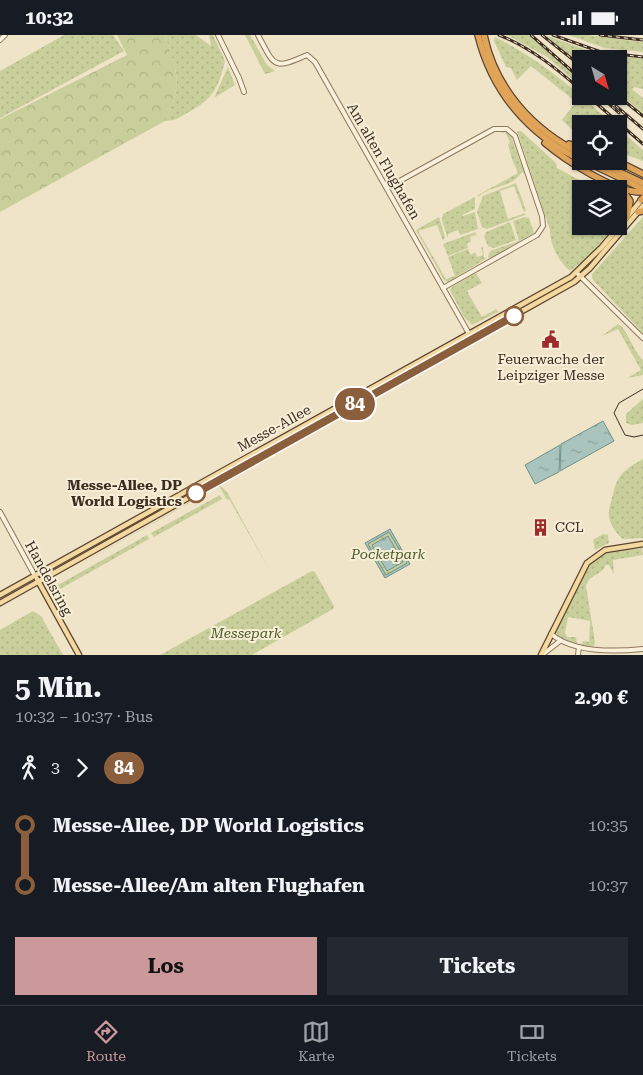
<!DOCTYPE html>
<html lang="de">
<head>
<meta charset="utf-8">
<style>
  :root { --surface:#171b24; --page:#242831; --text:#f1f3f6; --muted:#9ea1a6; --line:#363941; --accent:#cc999b }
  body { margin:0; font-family:"Roboto Serif",serif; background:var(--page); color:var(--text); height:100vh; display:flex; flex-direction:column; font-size:19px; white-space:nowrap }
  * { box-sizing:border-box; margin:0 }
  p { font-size:16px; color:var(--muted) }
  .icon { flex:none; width:28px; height:28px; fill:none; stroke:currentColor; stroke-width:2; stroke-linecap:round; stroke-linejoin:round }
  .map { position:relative; height:620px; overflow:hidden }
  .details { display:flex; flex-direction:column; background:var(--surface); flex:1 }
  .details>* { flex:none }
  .badge { padding:0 10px; border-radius:16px; font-size:18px; line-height:32px }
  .needle { width:32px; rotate:143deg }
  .controls { position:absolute; left:572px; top:15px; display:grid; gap:10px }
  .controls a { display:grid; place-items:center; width:55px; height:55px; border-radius:0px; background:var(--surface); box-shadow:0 1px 4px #0004; font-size:25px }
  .map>.badge { position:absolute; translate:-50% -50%; box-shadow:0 0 0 2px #fff }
  .legs { display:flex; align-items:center; gap:8px; height:55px; padding:0 15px; font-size:16px }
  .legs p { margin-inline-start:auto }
  .head { display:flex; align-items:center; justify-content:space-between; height:85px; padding:0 15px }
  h1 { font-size:28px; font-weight:700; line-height:38px }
  .cta { display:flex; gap:10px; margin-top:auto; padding:10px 15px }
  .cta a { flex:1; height:58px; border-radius:0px; background:var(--accent); color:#111; font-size:20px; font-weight:700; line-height:58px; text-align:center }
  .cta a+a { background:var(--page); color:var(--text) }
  ul { padding:0 15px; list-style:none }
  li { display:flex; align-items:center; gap:18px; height:60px; font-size:19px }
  li i { display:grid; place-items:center; width:8px; height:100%; margin:0 6px; background:currentColor }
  li i::after { content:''; width:12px; height:12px; margin:-6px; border:4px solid; border-radius:50%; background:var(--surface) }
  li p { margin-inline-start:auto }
  li:first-child i { background:linear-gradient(#0000 50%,currentColor 0) }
  li:last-child i { background:linear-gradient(currentColor 50%,#0000 0) }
  .status { display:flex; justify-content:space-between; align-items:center; height:35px; padding:0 25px; background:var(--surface); direction:ltr }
  .status svg { height:14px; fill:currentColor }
  .menu { display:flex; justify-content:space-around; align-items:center; height:70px; border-top:1px solid var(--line); background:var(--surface); font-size:14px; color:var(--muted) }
  .menu a { display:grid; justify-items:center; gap:2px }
  .menu .current { color:var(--accent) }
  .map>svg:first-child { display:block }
</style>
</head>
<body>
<div class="status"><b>10:32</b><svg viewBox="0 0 49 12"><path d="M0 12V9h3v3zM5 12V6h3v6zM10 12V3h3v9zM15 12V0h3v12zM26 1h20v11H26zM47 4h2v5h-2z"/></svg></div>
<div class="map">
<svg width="643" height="620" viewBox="0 0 643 620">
  <defs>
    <pattern id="green-dots" width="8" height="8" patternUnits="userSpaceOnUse" patternTransform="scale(1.25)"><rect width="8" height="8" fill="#c9cf9b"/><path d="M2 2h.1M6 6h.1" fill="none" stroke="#aeb285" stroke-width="1.8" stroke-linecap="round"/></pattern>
    <pattern id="forest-crowns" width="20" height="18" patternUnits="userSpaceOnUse" patternTransform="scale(1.25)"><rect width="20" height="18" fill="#c9cf9b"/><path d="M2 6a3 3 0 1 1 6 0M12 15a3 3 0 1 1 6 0" fill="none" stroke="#aeb285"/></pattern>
    <pattern id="water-ripples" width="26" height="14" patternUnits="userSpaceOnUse" patternTransform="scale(1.25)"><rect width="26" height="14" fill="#a9c4bc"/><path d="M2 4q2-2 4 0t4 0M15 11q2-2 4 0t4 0" fill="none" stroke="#8ba098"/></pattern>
  </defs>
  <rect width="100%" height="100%" fill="#f0e4c8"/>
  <g fill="url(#green-dots)">
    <path d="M64 0H113L124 16 0 83V36Z"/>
    <path d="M165 0H196L211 11 209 0H213L225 26C218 54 213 64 187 78 179 83 174 86 165 86 184 48 177 39 165 0Z"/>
    <path d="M507 0H528L581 46V52L547 22Z"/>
    <path d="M545 0 592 17 643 24V54L634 52 632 54 643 63V78L619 59V24H581V29Z"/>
    <path d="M568 0H588L643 7V17L605 13Z"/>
    <path d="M495 2C540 24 576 56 613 89H581V103L562 85 576 67 531 31 517 45 511 33 506 32 494 6Z"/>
    <path d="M228 32 235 50 214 63Z"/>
    <path d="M619 94 643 115V126L619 117Z"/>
    <path d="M501 96H507L511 101 525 140 522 137C512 153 491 150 478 162V160L518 138 512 124 508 109 510 107 505 97 502 98Z"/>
    <path d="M517 96H521L556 128 557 133 596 154H581V191H614L583 230 580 228 570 236C559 227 550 210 550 195Z"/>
    <path d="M516 148 526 175 524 177 514 151 500 156 508 184 525 178V180L487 194 482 192 477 177 483 161Z"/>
    <path d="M475 162V174L462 180 463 181 475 177 478 194 460 200 458 195 448 199V204L442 185 443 179Z"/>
    <path d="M439 182 445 202 443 206 437 190 418 196 446 244 455 241 448 222 468 214 471 220 475 217 477 222 483 220 481 213 483 212 484 223H487L448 247 444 245 416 195Z"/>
    <path d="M525 182 529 183 534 198 490 223 488 222 490 216 519 206 513 186Z"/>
    <path d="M643 182V298L593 245 592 239Z"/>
    <path d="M510 187 516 205 494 213 488 211 484 202 486 197Z"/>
    <path d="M475 197 480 206 476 200 470 202 471 207 467 208 468 213 448 221 443 209Z"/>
    <path d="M476 238 482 248 467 256 482 282 496 274 498 277 472 290 464 282 450 255 453 251Z"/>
    <path d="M618 289C627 293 633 316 643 325V340L627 343 641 335 618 294 602 301Z"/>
    <path d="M459 306 420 331 271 414 270 412Z"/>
    <path d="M643 364V388L632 390 626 388V379Z"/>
    <path d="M643 424V503L623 504C615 498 607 485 609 475 617 445 614 440 643 424Z"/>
    <path d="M211 443 212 445 85 518 108 502Z"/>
    <path d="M219 450 227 457 269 534 229 464 227 465 219 451 55 544Z"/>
    <path d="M220 460 222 464 154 502 151 498Z"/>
    <path d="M189 466 51 543 49 545 173 473Z"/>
    <path d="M390 494 410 529 385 543 365 508Z"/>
    <path d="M603 499 608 500 609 508 595 515 593 505Z"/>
    <path d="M147 500 149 504 60 554 58 550Z"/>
    <path d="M642 513 643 520 613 525 614 539 609 530H606C601 541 589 539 586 551L595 607 594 611H581L583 606 589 607 590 586 568 582 565 597 567 602H576L577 609 558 603 556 596C567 573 580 529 605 519 616 515 629 515 642 513Z"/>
    <path d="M312 536 315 537 334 571 333 574 252 620H160Z"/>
    <path d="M33 576 41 581 63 620H0V595Z"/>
  </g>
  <g fill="url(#forest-crowns)">
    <path d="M117 0H165C177 39 184 48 165 86L0 177V84L127 20Z"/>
    <path d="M245 0H250L267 30 275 36 265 39Z"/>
  </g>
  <g fill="url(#water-ripples)" stroke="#6f938a" fill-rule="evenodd">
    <path d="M603 386 614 406 560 436 561 409Z"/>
    <path d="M560 410 559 437 535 449 525 430Z"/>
    <path d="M390 494 410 529 385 543 365 508ZM389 497 407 528 386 540 368 509Z"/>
    <path d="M388 501 398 518 394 526 400 522 403 527 387 536 372 510Z"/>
  </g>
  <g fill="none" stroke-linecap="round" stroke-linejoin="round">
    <defs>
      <g id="minor">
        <path d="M218 0 239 43 244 57"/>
        <path d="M258 0C275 32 273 35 307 20L315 27 472 304"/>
        <path d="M0 5 5 0"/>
        <path d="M387 153 494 94H507L515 101 542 181 543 191 537 200 443 253"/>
        <path d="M577 238 643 303"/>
        <path d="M0 477 35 541"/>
        <path d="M551 599C574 618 614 617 643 614"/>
        <path d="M542 620 560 606"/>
        <path d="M578 620 579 612"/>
      </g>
      <g id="major">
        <path d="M37 544 79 620"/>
        <path d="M0 560 571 242 602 212 643 163"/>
        <path d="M0 568 574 247 590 233 643 171"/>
        <path d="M541 620 587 528 605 515 643 509"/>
      </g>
      <g id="highway">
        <path d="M478 0C492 57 529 100 581 125"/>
        <path d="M484 0C495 54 533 95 581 119"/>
        <path d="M545 108C565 125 617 159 643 157"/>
        <path d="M569 109 581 113"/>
        <path d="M585 126 643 154"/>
        <path d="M597 126 643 148"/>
        <path d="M617 126 643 139"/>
        <path d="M622 154 630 166 627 182"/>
        <path d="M641 165 643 163"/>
        <path d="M638 177 643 176"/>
      </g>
    </defs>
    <use href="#minor" stroke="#8d765c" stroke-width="6"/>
    <use href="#major" stroke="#5b4430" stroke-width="7"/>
    <use href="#highway" stroke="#5b4430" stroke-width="8"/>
    <use href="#minor" stroke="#faf1dc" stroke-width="4"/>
    <use href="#major" stroke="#f3d9a0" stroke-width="4.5"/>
    <use href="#highway" stroke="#e0a458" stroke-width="5.5"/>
    <path stroke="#3d2e20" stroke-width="1" d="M643 354 619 368 614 378 625 400 634 402 643 400"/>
    <defs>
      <g id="rail">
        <path d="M499 0C531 13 556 33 581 55"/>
        <path d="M531 0 581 44"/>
        <path d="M542 0 581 31"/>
        <path d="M553 0 601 17 643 22"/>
        <path d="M600 0 643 5"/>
        <path d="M588 61 643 109"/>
        <path d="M600 61 619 78"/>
        <path d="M618 61 643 81"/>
        <path d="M616 71 643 94"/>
      </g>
    </defs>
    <use href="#rail" stroke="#3d2e20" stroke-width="3"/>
    <use href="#rail" stroke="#f7eed8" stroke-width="1" stroke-dasharray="4" stroke-linecap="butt"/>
  </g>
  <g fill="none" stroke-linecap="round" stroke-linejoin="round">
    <defs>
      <path id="line-1" d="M196 458 514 281"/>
    </defs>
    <use href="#line-1" stroke="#fff" stroke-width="11"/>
    <use href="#line-1" stroke="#8b5e3c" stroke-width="8"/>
  </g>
  <defs>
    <symbol id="civic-bare" viewBox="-9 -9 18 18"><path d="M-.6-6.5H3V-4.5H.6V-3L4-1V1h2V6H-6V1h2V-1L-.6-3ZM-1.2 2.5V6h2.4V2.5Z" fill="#9e2a2b" stroke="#f7eed8" stroke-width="2.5" paint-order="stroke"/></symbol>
    <symbol id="building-bare" viewBox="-9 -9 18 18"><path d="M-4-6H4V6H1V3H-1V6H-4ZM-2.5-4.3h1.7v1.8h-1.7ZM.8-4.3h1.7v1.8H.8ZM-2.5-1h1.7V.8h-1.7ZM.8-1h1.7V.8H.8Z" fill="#9e2a2b" stroke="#f7eed8" stroke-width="2.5" paint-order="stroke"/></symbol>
  </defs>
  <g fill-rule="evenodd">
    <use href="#civic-bare" x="538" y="292" width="25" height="25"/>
    <use href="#building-bare" x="528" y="480" width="25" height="25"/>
  </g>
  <g fill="#fff" stroke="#8b5e3c" stroke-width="2.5">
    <circle cx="514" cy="281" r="9"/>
    <circle cx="196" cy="458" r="9"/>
  </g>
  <g text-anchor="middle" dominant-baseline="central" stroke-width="4" stroke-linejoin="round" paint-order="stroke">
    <g font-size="14" fill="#3d2e20" stroke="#f7eed8">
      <text transform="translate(384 126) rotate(60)">Am alten Flughafen</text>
      <text transform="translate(274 393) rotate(-29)">Messe-Allee</text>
      <text transform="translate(49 543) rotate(61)">Handelsring</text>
    </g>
    <g font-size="14" fill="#3d2e20" stroke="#f7eed8">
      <text x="551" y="324">Feuerwache der<tspan x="551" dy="16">Leipziger Messe</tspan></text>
      <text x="555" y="492" text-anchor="start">CCL</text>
    </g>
    <g font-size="14" font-weight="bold" fill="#3d2e20" stroke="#f7eed8" text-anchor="end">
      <text x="182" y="450">Messe-Allee, DP<tspan x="182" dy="16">World Logistics</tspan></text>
    </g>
    <g font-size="14" font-style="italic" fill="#4d5a26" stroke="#f7eed8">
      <text x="388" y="519">Pocketpark</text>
      <text x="246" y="598">Messepark</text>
    </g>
  </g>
</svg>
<div class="controls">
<a><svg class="needle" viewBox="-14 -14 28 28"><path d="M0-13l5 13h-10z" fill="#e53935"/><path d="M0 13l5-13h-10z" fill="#9ea1a6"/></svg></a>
<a><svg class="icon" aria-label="locate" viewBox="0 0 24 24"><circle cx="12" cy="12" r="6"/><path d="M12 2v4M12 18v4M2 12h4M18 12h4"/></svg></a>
<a><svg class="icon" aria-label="layers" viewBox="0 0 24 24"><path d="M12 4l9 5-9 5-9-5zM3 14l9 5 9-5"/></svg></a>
</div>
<b class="badge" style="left:355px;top:369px;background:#8b5e3c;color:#fff">84</b>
</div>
<section class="details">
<div class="head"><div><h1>5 Min.</h1><p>10:32 – 10:37 · Bus</p></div><b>2.90 €</b></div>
<div class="legs"><svg class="icon" aria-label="walk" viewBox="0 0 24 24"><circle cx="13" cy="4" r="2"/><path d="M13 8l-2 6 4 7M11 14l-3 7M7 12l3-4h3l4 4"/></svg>3<svg class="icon" aria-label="forward" viewBox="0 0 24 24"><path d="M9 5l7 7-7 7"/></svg><b class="badge" style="background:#8b5e3c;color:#fff">84</b></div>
<ul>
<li><i style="color:#8b5e3c"></i><b>Messe-Allee, DP World Logistics</b><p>10:35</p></li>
<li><i style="color:#8b5e3c"></i><b>Messe-Allee/Am alten Flughafen</b><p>10:37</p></li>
</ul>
<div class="cta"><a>Los</a><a>Tickets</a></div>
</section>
<nav class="menu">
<a class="current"><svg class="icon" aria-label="directions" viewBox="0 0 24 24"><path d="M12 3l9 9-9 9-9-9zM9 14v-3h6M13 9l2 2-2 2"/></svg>Route</a>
<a><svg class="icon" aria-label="map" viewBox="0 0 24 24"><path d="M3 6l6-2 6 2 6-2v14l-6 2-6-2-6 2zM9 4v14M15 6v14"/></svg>Karte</a>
<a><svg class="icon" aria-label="tickets" viewBox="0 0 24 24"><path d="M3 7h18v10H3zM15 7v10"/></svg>Tickets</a>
</nav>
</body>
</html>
